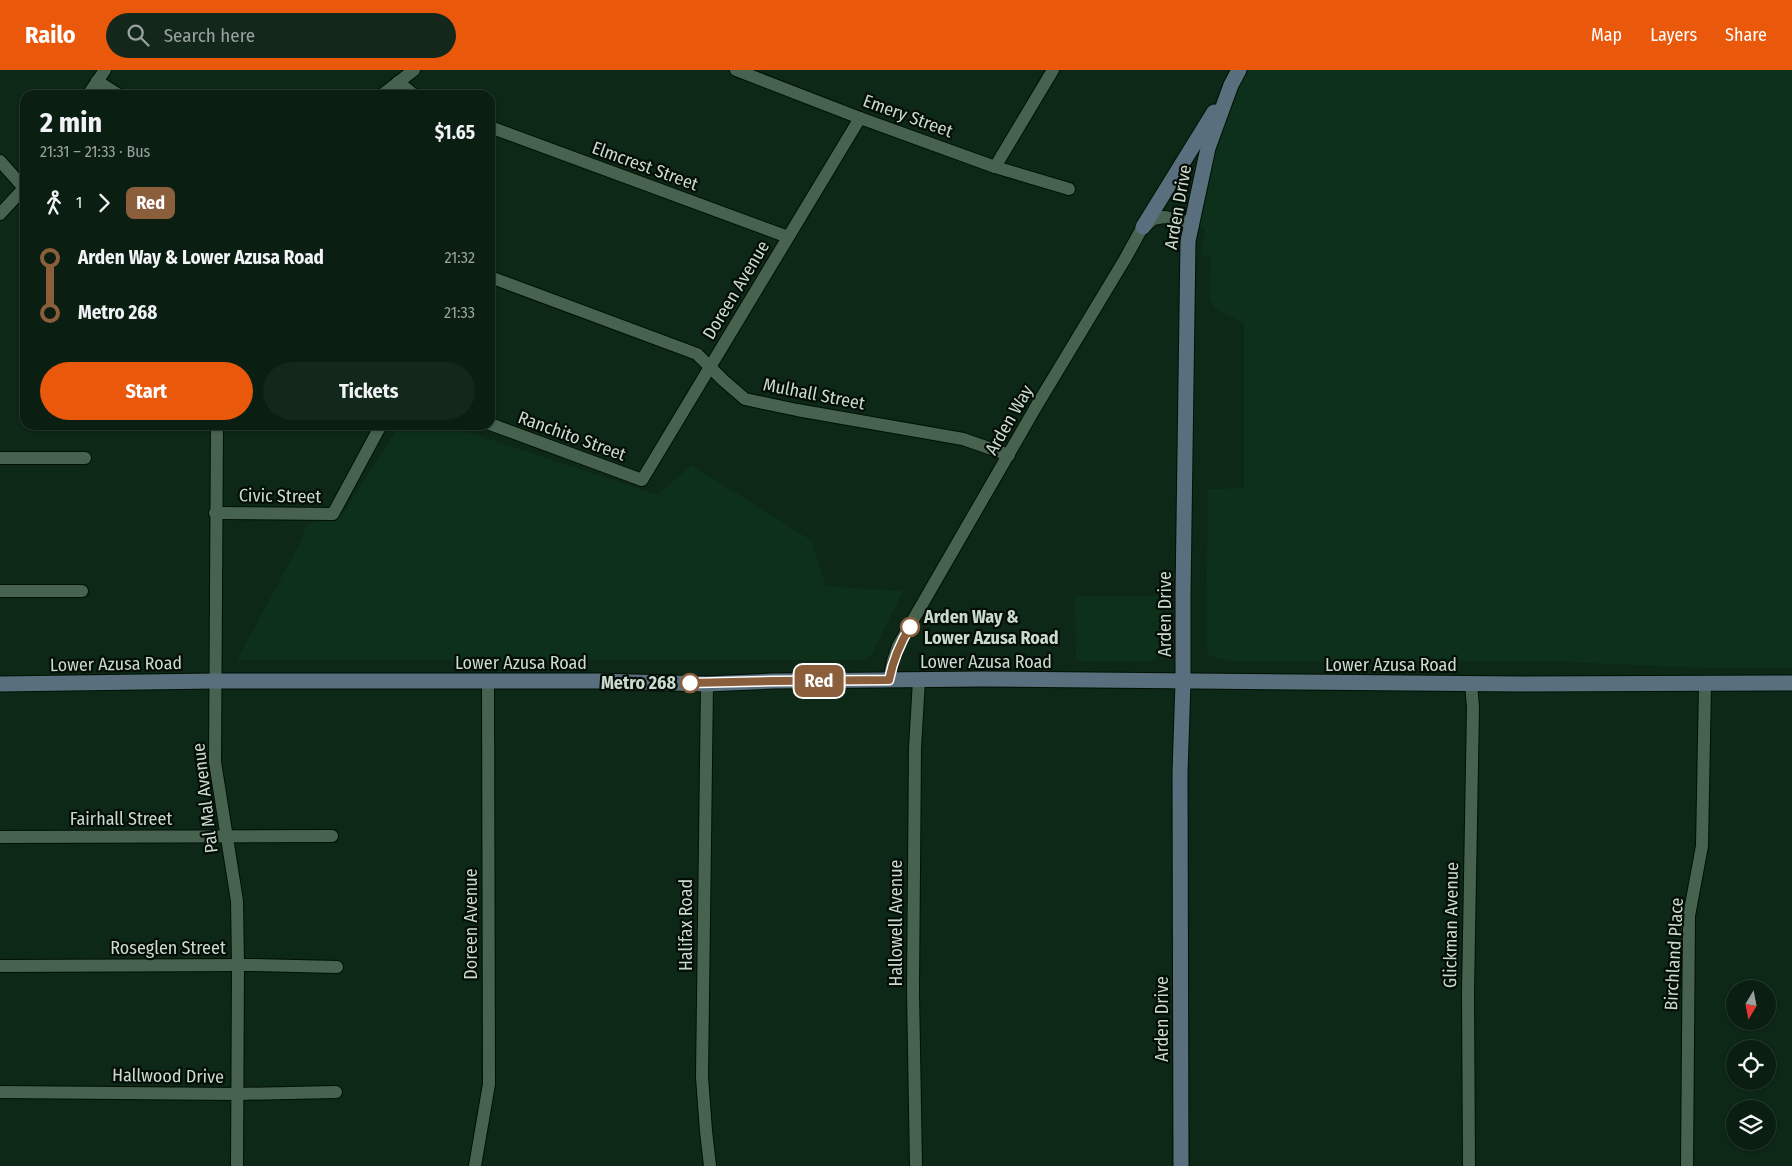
<!DOCTYPE html>
<html lang="en">
<head>
<meta charset="utf-8">
<style>
  :root { --surface:#0a1e11; --page:#13271a; --text:#f1f3f6; --muted:#99a29f; --line:#2a3c31; --accent:#ea580c }
  body { margin:0; font-family:"Fira Sans Condensed",sans-serif; background:var(--page); color:var(--text); height:100vh; display:flex; flex-direction:column; font-size:19px; white-space:nowrap }
  * { box-sizing:border-box; margin:0 }
  p { font-size:16px; color:var(--muted) }
  .icon { flex:none; width:28px; height:28px; fill:none; stroke:currentColor; stroke-width:2; stroke-linecap:round; stroke-linejoin:round }
  .map { position:relative; flex:1; overflow:hidden }
  .details { position:absolute; left:20px; top:20px; width:475px; height:340px; display:flex; flex-direction:column; background:var(--surface); border-radius:15px; box-shadow:0 1px 4px #0004,0 0 0 1px var(--line) }
  .details>* { flex:none }
  .badge { padding:0 10px; border-radius:8px; font-size:18px; line-height:32px }
  .needle { width:32px; rotate:190deg }
  .buttons { position:absolute; left:1726px; top:910px; display:grid; gap:10px }
  .buttons a { display:grid; place-items:center; width:50px; height:50px; border-radius:50%; background:var(--surface); box-shadow:0 1px 4px #0004,0 0 0 1px var(--line); font-size:25px }
  .map>.badge { position:absolute; translate:-50% -50%; box-shadow:0 0 0 2px #fff }
  .legs { display:flex; align-items:center; gap:8px; height:55px; padding:0 20px; font-size:16px }
  .legs p { margin-inline-start:auto }
  .head { display:flex; align-items:center; justify-content:space-between; height:85px; padding:0 20px }
  h1 { font-size:28px; font-weight:700; line-height:38px }
  .cta { display:flex; gap:10px; margin-top:auto; padding:10px 20px }
  .cta a { flex:1; height:58px; border-radius:30px; background:var(--accent); color:#fff; font-size:20px; font-weight:700; line-height:58px; text-align:center }
  .cta a+a { background:var(--page); color:var(--text) }
  ul { padding:0 20px; list-style:none }
  li { display:flex; align-items:center; gap:18px; height:55px; font-size:19px }
  li i { display:grid; place-items:center; width:8px; height:100%; margin:0 6px; background:currentColor }
  li i::after { content:''; width:12px; height:12px; margin:-6px; border:4px solid; border-radius:50%; background:var(--surface) }
  li p { margin-inline-start:auto }
  li:first-child i { background:linear-gradient(#0000 50%,currentColor 0) }
  li:last-child i { background:linear-gradient(currentColor 50%,#0000 0) }
  header { display:flex; align-items:center; gap:30px; box-sizing:border-box; height:70px; padding:0 25px; background:var(--accent); color:#fff }
  header strong { font-size:24px }
  nav { display:flex; gap:28px; margin-inline-start:auto; font-size:18px }
  .search { width:350px; height:45px; background:var(--page); display:flex; align-items:center; gap:12px; box-sizing:border-box; padding:0 18px; border-radius:28px; color:var(--muted); font-size:19px }
  .map>svg:first-child { display:block }
</style>
</head>
<body>
<header>
<strong>Railo</strong>
<div class="search"><svg class="icon" aria-label="search" viewBox="0 0 24 24"><circle cx="10" cy="10" r="6"/><path d="M15 15l6 6"/></svg>Search here</div>
<nav><a>Map</a><a>Layers</a><a>Share</a></nav>
</header>
<div class="map">
<svg width="1792" height="1096" viewBox="0 0 1792 1096">
  <rect width="100%" height="100%" fill="#0d2817"/>
  <g fill="#0c301a">
    <path d="M1239 0H1792V598H1704L1541 591H1228L1208 585 1206 571 1208 419 1244 418V253L1214 238 1209 228 1210 187 1201 185 1205 159 1193 153Z"/>
    <path d="M400 355H446L658 425 691 395 811 470 826 516 903 521 871 586 864 590H237L303 467 306 455 343 443Z"/>
    <path d="M1075 526H1162L1161 582 1152 592 1076 591Z"/>
  </g>
  <g fill="none" stroke-linecap="round" stroke-linejoin="round">
    <defs>
      <g id="street">
        <path d="M736 0 860 48 995 97 1069 119"/>
        <path d="M97 11 119 25"/>
        <path d="M398 12 414 25"/>
        <path d="M88 25 105 0"/>
        <path d="M382 25 414 0"/>
        <path d="M490 57 788 167"/>
        <path d="M0 91 25 119"/>
        <path d="M995 97 1053 0"/>
        <path d="M0 144 25 117"/>
        <path d="M490 207 697 284 723 310 745 329 797 340 963 369 1009 385"/>
        <path d="M490 354 642 410 860 48"/>
        <path d="M217 355 215 692 237 831 238 895 237 1096"/>
        <path d="M0 388H85"/>
        <path d="M215 443 333 444 381 355"/>
        <path d="M0 521H82"/>
        <path d="M889 610 893 591 898 576 1037 335 1125 189 1141 160 1153 149 1164 147 1193 153"/>
        <path d="M707 614 702 1007 706 1061 710 1096"/>
        <path d="M0 767 332 766"/>
        <path d="M0 896 251 895 337 897"/>
        <path d="M0 1022 237 1024 336 1022"/>
        <path d="M475 1096 489 1014 488 611"/>
        <path d="M916 1096 913 921 915 678 919 610"/>
        <path d="M1469 1096 1468 923 1473 637 1471 614"/>
        <path d="M1687 1096 1689 846 1702 776 1705 615"/>
      </g>
      <g id="secondary">
        <path d="M1143 157 1214 42"/>
        <path d="M0 614 215 611H598L707 614 773 611 982 609 1520 614 1792 613"/>
        <path d="M1181 1096 1180 703 1183 612V524L1188 171 1208 78 1231 15 1239 0"/>
      </g>
    </defs>
    <use href="#street" stroke="#001003" stroke-width="14"/>
    <use href="#secondary" stroke="#001003" stroke-width="17"/>
    <use href="#street" stroke="#476350" stroke-width="12"/>
    <use href="#secondary" stroke="#5a6f7e" stroke-width="15"/>
  </g>
  <g fill="none" stroke-linecap="round" stroke-linejoin="round">
    <defs>
      <path id="line-1" d="M690 613 774 611 889 610C893 590 899 575 910 557"/>
    </defs>
    <use href="#line-1" stroke="#fff" stroke-width="11"/>
    <use href="#line-1" stroke="#8b5e3c" stroke-width="8"/>
  </g>
  <g fill="#fff" stroke="#8b5e3c" stroke-width="2.5">
    <circle cx="910" cy="557" r="9"/>
    <circle cx="690" cy="613" r="9"/>
  </g>
  <g text-anchor="middle" dominant-baseline="central" stroke-width="4.5" stroke-linejoin="round" paint-order="stroke">
    <g font-size="18" fill="#cbdacf" stroke="#040e07">
      <text transform="translate(908 46) rotate(20)">Emery Street</text>
      <text transform="translate(645 96) rotate(20)">Elmcrest Street</text>
      <text transform="translate(1178 137) rotate(-80)">Arden Drive</text>
      <text transform="translate(736 220) rotate(-59)">Doreen Avenue</text>
      <text transform="translate(814 324) rotate(11)">Mulhall Street</text>
      <text transform="translate(1009 350) rotate(-60)">Arden Way</text>
      <text transform="translate(572 366) rotate(20)">Ranchito Street</text>
      <text transform="translate(280 426) rotate(1)">Civic Street</text>
      <text transform="translate(1165 544) rotate(-90)">Arden Drive</text>
      <text x="986" y="592">Lower Azusa Road</text>
      <text x="521" y="593">Lower Azusa Road</text>
      <text transform="translate(116 594) rotate(-1)">Lower Azusa Road</text>
      <text x="1391" y="595">Lower Azusa Road</text>
      <text transform="translate(205 728) rotate(-97)">Pal Mal Avenue</text>
      <text x="121" y="749">Fairhall Street</text>
      <text transform="translate(896 853) rotate(-90)">Hallowell Avenue</text>
      <text transform="translate(471 854) rotate(-90)">Doreen Avenue</text>
      <text transform="translate(686 855) rotate(-90)">Halifax Road</text>
      <text transform="translate(1451 855) rotate(-89)">Glickman Avenue</text>
      <text x="168" y="878">Roseglen Street</text>
      <text transform="translate(1674 884) rotate(-87)">Birchland Place</text>
      <text transform="translate(1162 949) rotate(-90)">Arden Drive</text>
      <text transform="translate(168 1006) rotate(1)">Hallwood Drive</text>
    </g>
    <g font-size="18" font-weight="bold" fill="#cbdacf" stroke="#040e07" text-anchor="start">
      <text x="924" y="547">Arden Way &amp;<tspan x="924" dy="21">Lower Azusa Road</tspan></text>
      <text x="676" y="613" text-anchor="end">Metro 268</text>
    </g>
  </g>
</svg>
<div class="buttons">
<a><svg class="needle" viewBox="-14 -14 28 28"><path d="M0-13l5 13h-10z" fill="#e53935"/><path d="M0 13l5-13h-10z" fill="#99a29f"/></svg></a>
<a><svg class="icon" aria-label="locate" viewBox="0 0 24 24"><circle cx="12" cy="12" r="6"/><path d="M12 2v4M12 18v4M2 12h4M18 12h4"/></svg></a>
<a><svg class="icon" aria-label="layers" viewBox="0 0 24 24"><path d="M12 4l9 5-9 5-9-5zM3 14l9 5 9-5"/></svg></a>
</div>
<b class="badge" style="left:819px;top:611px;background:#8b5e3c;color:#fff">Red</b>
<section class="details">
<div class="head"><div><h1>2 min</h1><p>21:31 – 21:33 · Bus</p></div><b>$1.65</b></div>
<div class="legs"><svg class="icon" aria-label="walk" viewBox="0 0 24 24"><circle cx="13" cy="4" r="2"/><path d="M13 8l-2 6 4 7M11 14l-3 7M7 12l3-4h3l4 4"/></svg>1<svg class="icon" aria-label="forward" viewBox="0 0 24 24"><path d="M9 5l7 7-7 7"/></svg><b class="badge" style="background:#8b5e3c;color:#fff">Red</b></div>
<ul>
<li><i style="color:#8b5e3c"></i><b>Arden Way &amp; Lower Azusa Road</b><p>21:32</p></li>
<li><i style="color:#8b5e3c"></i><b>Metro 268</b><p>21:33</p></li>
</ul>
<div class="cta"><a>Start</a><a>Tickets</a></div>
</section>
</div>
</body>
</html>
